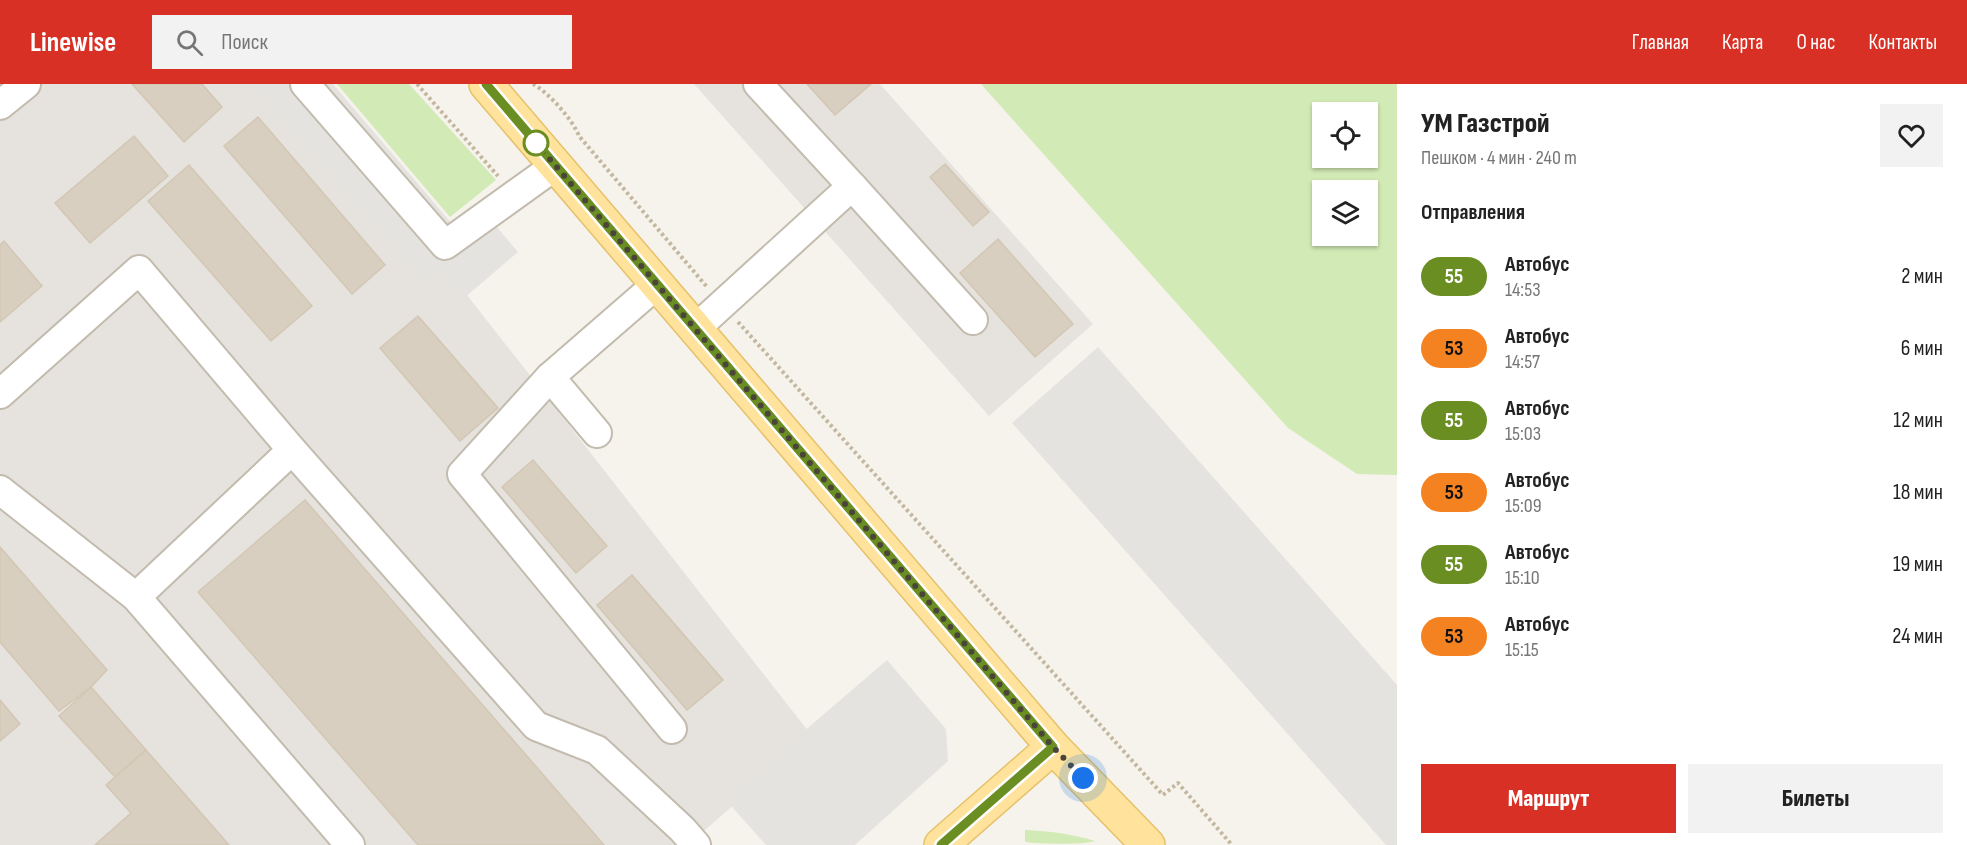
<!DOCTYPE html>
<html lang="ru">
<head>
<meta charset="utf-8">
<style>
  :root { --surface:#fff; --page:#f2f2f2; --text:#222; --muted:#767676; --accent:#d93025 }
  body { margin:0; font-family:"Sofia Sans Condensed",sans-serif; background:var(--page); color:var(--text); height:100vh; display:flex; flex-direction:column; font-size:22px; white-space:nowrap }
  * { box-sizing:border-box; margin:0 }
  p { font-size:20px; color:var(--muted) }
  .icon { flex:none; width:33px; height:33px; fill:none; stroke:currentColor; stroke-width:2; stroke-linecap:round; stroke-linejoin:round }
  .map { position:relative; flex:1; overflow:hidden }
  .details { display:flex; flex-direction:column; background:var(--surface); width:570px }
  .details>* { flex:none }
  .badge { padding:0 12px; border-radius:20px; font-size:21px; line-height:39px }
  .fabs { position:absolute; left:1312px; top:18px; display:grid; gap:12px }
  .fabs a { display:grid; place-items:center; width:66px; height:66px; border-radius:0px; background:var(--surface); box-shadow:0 2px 4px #0004; font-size:30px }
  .you { position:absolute; width:30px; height:30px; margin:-15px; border:4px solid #fff; border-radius:50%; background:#1a73e8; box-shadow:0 0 0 9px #1a73e833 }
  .map>.badge { position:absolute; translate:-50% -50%; box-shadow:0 0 0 3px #fff }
  h2 { padding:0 24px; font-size:22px; line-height:54px }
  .round { display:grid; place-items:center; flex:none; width:63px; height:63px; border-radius:0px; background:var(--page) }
  .overview { display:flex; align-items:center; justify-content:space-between; height:102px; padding:0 24px }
  h1 { font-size:28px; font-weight:800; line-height:45px }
  .primary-button { display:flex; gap:12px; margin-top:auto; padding:12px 24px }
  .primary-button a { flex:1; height:69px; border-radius:0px; background:var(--accent); color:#fff; font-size:24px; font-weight:800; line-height:69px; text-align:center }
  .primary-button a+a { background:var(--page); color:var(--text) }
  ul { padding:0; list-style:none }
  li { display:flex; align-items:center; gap:18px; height:72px; padding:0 24px }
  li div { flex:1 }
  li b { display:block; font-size:22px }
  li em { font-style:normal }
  li .badge { min-width:66px; font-weight:700; text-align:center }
  header { display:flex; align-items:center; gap:36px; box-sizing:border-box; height:84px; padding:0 30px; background:var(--accent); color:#fff }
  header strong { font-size:28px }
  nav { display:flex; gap:33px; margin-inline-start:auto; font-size:21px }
  .search { width:420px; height:54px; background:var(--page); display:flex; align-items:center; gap:15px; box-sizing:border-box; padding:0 21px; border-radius:0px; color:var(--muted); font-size:22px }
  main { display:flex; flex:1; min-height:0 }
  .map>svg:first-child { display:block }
</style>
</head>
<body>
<header>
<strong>Linewise</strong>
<div class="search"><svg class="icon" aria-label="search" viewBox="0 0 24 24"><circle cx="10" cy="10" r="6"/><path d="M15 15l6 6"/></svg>Поиск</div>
<nav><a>Главная</a><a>Карта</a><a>О нас</a><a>Контакты</a></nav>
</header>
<main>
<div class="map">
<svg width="1397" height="761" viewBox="0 0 1397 761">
  <rect width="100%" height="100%" fill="#f6f3ec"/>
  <g fill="#e6e2dd">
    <path d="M0 0H302L812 652 688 761H0Z"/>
    <path d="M694 0H880L1093 240 989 332Z"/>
  </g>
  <g fill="#d2eab5" fill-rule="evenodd">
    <path d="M337 0H409L496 96 450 133Z"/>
    <path d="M981 0H1397V391L1357 390 1288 344ZM1368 28V74H1323V28ZM1368 106V152H1323V106Z"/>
    <path d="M1025 746C1049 747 1072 750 1095 757 1083 761 1041 760 1025 758Z"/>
  </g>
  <g fill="#e5e3e0">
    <path d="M247 0H333L453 141 478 121 518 168 463 215 438 186 423 199Z"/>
    <path d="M1098 263 1397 601V761H1386L1012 339Z"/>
    <path d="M887 576 946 645 948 677 855 761H766L725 715Z"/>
  </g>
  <g fill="#d8cfc1" stroke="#d3c7b4" stroke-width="1.5">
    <path d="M132 0H202L222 23 184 58Z"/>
    <path d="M807 0H871L835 31Z"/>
    <path d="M258 33 385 181 352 210 224 62Z"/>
    <path d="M134 52 168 92 90 159 55 119Z"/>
    <path d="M945 80 989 128 973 142 930 93Z"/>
    <path d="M189 81 312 222 271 257 148 117Z"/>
    <path d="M998 155 1073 240 1035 273 960 189Z"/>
    <path d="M4 157 42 202 0 238V161Z"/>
    <path d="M418 232 498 324 460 357 380 264Z"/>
    <path d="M533 376 607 462 576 489 502 403Z"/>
    <path d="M305 416 604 761H418L198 508Z"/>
    <path d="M0 463 107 586 91 603 59 627 0 558Z"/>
    <path d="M632 491 723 596 687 626 597 521Z"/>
    <path d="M91 603 146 666 115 693 59 632Z"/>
    <path d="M0 616 20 640 0 657Z"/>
    <path d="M146 666 229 761H95L131 729 106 701Z"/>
  </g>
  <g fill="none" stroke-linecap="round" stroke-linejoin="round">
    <defs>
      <g id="minor">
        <path d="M305 0 445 161 555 82"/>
        <path d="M758 0 852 102"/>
        <path d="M0 21 26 0"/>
        <path d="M694 246 852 102 973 236"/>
        <path d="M550 293 462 390 672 645"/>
        <path d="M0 310 139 186 292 366 536 642 597 666 682 745 696 761"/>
        <path d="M597 349 550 293 656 201"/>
        <path d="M0 406 136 513 292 366"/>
        <path d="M136 513 350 761"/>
      </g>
      <g id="major">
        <path d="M486 0 1053 663 1148 761"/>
        <path d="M941 761 1053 663"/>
      </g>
    </defs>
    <use href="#minor" stroke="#c2bbae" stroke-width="32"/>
    <use href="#major" stroke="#e6c16a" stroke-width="36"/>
    <g stroke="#c4b79f" stroke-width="4" stroke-dasharray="3 3" stroke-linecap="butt">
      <path d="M417 0 498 92"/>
      <path d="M533 0C548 8 573 36 579 52L707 203"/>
      <path d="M738 238 1163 711 1178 699 1232 761"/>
    </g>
    <use href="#minor" stroke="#fff" stroke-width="28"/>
    <use href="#major" stroke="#ffe39c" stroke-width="33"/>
  </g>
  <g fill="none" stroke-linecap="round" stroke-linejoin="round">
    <defs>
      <path id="line" d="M486 0 1053 663 941 761"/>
    </defs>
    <use href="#line" stroke="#fff" stroke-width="14"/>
    <use href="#line" stroke="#6b8e23" stroke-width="9"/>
    <path stroke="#4b4439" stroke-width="6" stroke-dasharray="0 10.8" d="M536 59 1053 663 1083 694"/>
  </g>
  <circle fill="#fff" stroke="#6b8e23" stroke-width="3" cx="536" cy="59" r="12"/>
</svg>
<div class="fabs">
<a><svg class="icon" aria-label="locate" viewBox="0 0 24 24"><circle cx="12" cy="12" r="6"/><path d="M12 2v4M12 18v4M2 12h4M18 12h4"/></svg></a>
<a><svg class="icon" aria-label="layers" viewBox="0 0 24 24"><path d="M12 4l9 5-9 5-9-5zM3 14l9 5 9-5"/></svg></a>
</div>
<div class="you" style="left:1083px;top:694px"></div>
</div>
<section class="details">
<div class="overview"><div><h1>УМ Газстрой</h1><p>Пешком · 4 мин · 240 m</p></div><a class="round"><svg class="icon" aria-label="heart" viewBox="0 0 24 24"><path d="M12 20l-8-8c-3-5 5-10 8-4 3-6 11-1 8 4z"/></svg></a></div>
<h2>Отправления</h2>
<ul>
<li><span class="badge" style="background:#6b8e23;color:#fff">55</span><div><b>Автобус</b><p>14:53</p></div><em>2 мин</em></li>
<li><span class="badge" style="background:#f58220;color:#111">53</span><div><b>Автобус</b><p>14:57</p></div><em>6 мин</em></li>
<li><span class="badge" style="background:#6b8e23;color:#fff">55</span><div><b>Автобус</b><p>15:03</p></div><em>12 мин</em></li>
<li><span class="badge" style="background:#f58220;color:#111">53</span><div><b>Автобус</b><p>15:09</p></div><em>18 мин</em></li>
<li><span class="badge" style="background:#6b8e23;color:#fff">55</span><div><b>Автобус</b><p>15:10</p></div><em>19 мин</em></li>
<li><span class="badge" style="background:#f58220;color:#111">53</span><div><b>Автобус</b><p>15:15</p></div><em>24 мин</em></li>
</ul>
<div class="primary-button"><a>Маршрут</a><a>Билеты</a></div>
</section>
</main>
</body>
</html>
